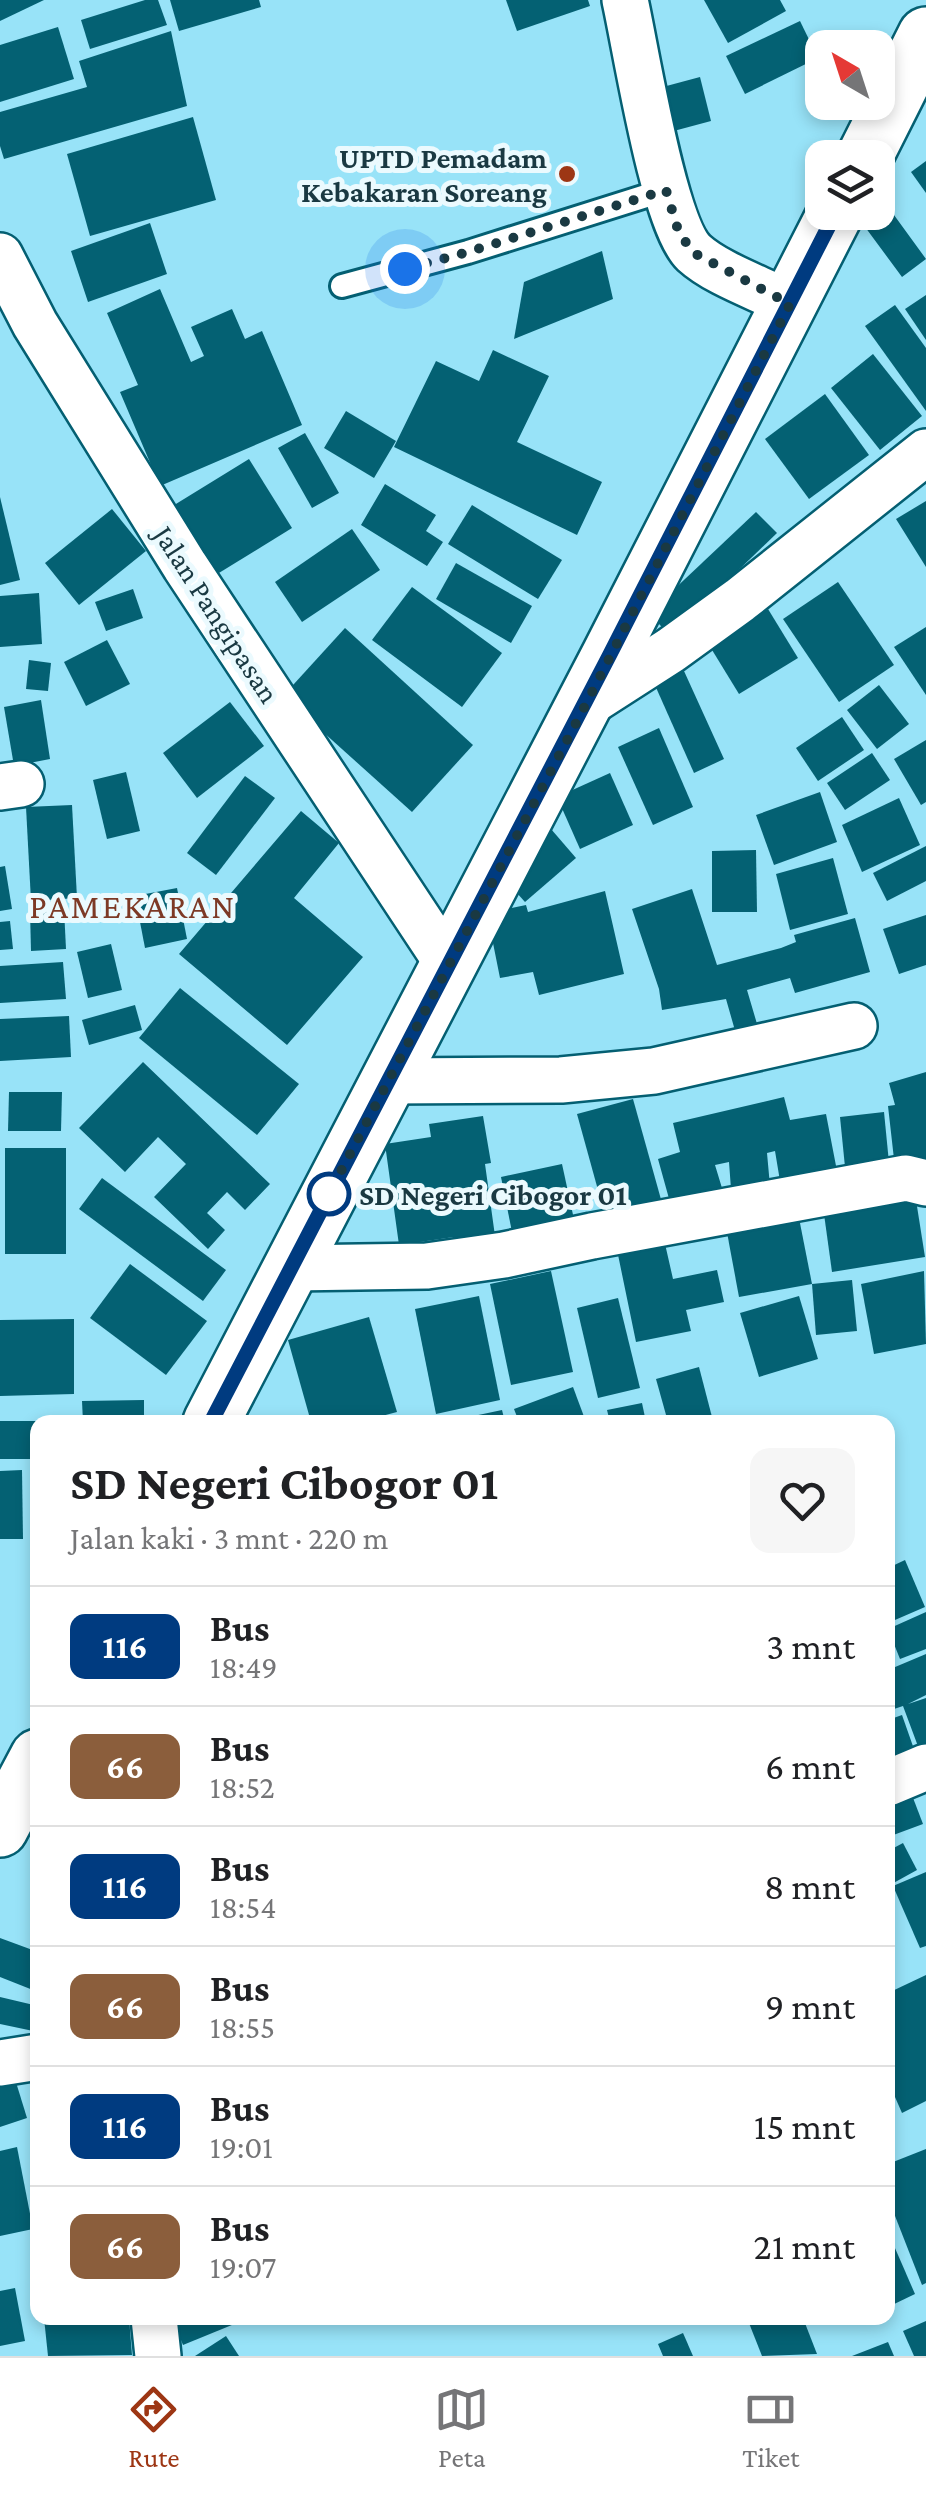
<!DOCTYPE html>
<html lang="id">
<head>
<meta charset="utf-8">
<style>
  :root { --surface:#fff; --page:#f6f6f6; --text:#202124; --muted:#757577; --line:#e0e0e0; --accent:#9d3614 }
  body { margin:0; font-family:"Crimson Pro",serif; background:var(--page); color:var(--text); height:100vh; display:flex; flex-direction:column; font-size:38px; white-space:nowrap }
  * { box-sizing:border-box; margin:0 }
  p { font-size:32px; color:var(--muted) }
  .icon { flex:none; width:55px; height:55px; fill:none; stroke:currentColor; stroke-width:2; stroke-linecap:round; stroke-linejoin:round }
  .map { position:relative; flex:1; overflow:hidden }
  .drawer { position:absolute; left:30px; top:1415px; width:865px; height:910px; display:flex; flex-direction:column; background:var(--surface); border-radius:20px; box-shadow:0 5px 15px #0003 }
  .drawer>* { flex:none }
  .badge { padding:0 20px; border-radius:15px; font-size:35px; line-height:65px }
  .needle { width:65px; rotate:321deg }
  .controls { position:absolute; left:805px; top:30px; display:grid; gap:20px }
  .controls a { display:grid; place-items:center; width:90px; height:90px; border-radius:20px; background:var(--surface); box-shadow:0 5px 15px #0003; font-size:50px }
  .you { position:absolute; width:50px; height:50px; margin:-25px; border:8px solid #fff; border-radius:50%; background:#1a73e8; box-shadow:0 0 0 15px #1a73e833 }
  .map>.badge { position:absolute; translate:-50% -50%; box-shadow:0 0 0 5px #fff }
  .round { display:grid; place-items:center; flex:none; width:105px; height:105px; border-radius:20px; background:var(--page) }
  .head { display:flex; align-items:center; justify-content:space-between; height:170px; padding:0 40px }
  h1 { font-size:48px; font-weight:700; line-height:75px }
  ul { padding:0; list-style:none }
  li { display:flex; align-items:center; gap:30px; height:120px; padding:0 40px; border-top:2px solid var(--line) }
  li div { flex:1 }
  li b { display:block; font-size:38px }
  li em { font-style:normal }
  li .badge { min-width:110px; font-weight:700; text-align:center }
  .menu { display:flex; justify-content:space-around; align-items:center; height:140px; border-top:2px solid var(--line); background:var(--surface); font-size:28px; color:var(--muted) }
  .menu a { display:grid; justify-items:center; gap:5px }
  .menu .current { color:var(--accent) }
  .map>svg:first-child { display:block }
</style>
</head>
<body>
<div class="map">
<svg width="926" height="2356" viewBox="0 0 926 2356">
  <rect width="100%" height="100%" fill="#98e3f8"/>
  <g fill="#046173">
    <path d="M0 0H44L0 21Z"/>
    <path d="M145 0H158L167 25 90 49 81 20Z"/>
    <path d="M170 0H259L261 7 179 31Z"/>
    <path d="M506 0H588L590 6 517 31Z"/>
    <path d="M704 0H780L786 11 728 43Z"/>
    <path d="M800 21 818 58 745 94 726 56Z"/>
    <path d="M58 27 74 79 0 102V45Z"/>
    <path d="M171 31 187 106 4 159 0 146V112L87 87 79 61Z"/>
    <path d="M700 77 711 121 670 132 659 88Z"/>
    <path d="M193 117 216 200 90 236 67 154Z"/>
    <path d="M926 161V193L911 172Z"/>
    <path d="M878 193 926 259 902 277 854 212H878Z"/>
    <path d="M150 223 167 274 88 302 71 251Z"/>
    <path d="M602 251 613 299 514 339 524 282Z"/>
    <path d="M160 289 191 362 204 356 191 327 232 309 245 339 262 331 302 425 160 486 120 392 138 385 107 313Z"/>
    <path d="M926 295V340L905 309Z"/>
    <path d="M895 305 926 348V411L865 326Z"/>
    <path d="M493 350 549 376 517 442 602 482 577 535 394 447 436 361 479 381Z"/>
    <path d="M873 354 922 416 880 450 831 388Z"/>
    <path d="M825 394 869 455 809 499 765 439Z"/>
    <path d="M346 411 396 441 374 478 324 448Z"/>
    <path d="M305 433 339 493 312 508 278 448Z"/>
    <path d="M249 459 292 528 214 576 171 507Z"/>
    <path d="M385 484 436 515 426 531 443 542 427 566 361 525Z"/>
    <path d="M0 497 20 580 0 585Z"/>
    <path d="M926 501V567L896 519Z"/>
    <path d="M472 505 562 560 538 599 448 544Z"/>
    <path d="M112 509 146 551 79 605 45 563Z"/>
    <path d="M756 512 777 533 670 636 649 613Z"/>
    <path d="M352 529 380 570 302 622 275 582Z"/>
    <path d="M456 563 532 606 511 643 436 599Z"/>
    <path d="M838 582 894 665 839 702 783 619Z"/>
    <path d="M412 587 502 653 462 707 372 640Z"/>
    <path d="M133 589 143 618 106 631 95 602Z"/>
    <path d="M39 593 42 644 0 647V596Z"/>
    <path d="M768 609 798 658 739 694 709 645Z"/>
    <path d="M926 627V695L894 647Z"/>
    <path d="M345 628 473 745 412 812 283 696Z"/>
    <path d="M107 640 130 684 86 706 64 662Z"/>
    <path d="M29 660 51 663 48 691 26 689Z"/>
    <path d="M679 660 724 759 694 773 650 674Z"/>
    <path d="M879 685 909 724 877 749 847 710Z"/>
    <path d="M41 700 50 759 14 766 4 707Z"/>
    <path d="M230 702 264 746 197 798 163 753Z"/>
    <path d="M842 717 864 750 818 781 796 748Z"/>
    <path d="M659 728 693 807 653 825 618 747Z"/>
    <path d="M926 740V802L921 805 894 759Z"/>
    <path d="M872 753 890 780 845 810 827 783Z"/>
    <path d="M126 772 140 831 107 839 93 780Z"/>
    <path d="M610 773 633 825 580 849 557 797Z"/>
    <path d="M245 776 275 798 216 875 187 853Z"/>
    <path d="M820 792 837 842 774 865 756 815Z"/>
    <path d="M899 798 920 845 862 872 842 825Z"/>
    <path d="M72 805 77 898 31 901 26 807Z"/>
    <path d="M301 811 339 843 294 898 363 957 287 1045 179 954Z"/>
    <path d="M551 829 576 858 525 902 499 873Z"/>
    <path d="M926 846V881L887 901 873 873Z"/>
    <path d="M756 850 757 912H712V851Z"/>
    <path d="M833 858 848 914 790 930 776 874Z"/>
    <path d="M5 866 12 909 0 911V867Z"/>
    <path d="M177 888 187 939 145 948 135 896Z"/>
    <path d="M692 889 717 965 781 948 796 942 794 935 855 918 870 972 795 993 790 978 747 990 760 1034 738 1041 726 999 662 1010 659 989 632 909Z"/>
    <path d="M605 891 624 974 539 995 533 972 500 978 487 913 526 905 528 912Z"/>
    <path d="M64 909 66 949 31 951 30 911Z"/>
    <path d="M926 915V965L899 974 883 929Z"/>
    <path d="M10 921 13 949 0 950V922Z"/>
    <path d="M111 944 122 990 88 998 77 952Z"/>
    <path d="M63 962 66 999 0 1003V966Z"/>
    <path d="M180 988 299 1084 257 1135 139 1038Z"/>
    <path d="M135 1005 142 1030 89 1045 82 1020Z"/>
    <path d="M69 1016 71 1057 0 1061V1019Z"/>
    <path d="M143 1062 270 1184 245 1210 227 1192 207 1213 225 1230 208 1249 154 1197 186 1164 158 1137 125 1172 79 1128Z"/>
    <path d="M926 1072V1165L895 1168 888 1106 895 1105 889 1083Z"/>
    <path d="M9 1092H62L61 1131H8Z"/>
    <path d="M784 1097 790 1120 826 1114 837 1171 780 1181 775 1151 767 1153 770 1186 731 1189 729 1162 715 1165 725 1198 673 1213 658 1159 680 1152 673 1123Z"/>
    <path d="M633 1099 662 1203 606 1219 577 1114Z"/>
    <path d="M884 1112 890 1173 846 1177 840 1117Z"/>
    <path d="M483 1116 491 1163 485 1164 495 1236 455 1242 454 1237 399 1245 385 1144 431 1137 429 1124Z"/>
    <rect x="5" y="1148" width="61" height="106"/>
    <path d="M562 1164 575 1224 513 1237 501 1177Z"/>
    <path d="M102 1178 226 1270 203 1301 79 1209Z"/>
    <path d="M916 1200 925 1257 832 1272 824 1214Z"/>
    <path d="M798 1213 812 1284 739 1297 726 1227Z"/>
    <path d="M663 1235 673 1279 717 1270 724 1302 686 1310 691 1331 636 1342 616 1245Z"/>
    <path d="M130 1264 207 1321 166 1375 90 1318Z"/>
    <path d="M551 1271 573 1372 511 1385 490 1284Z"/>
    <path d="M924 1271 926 1344 874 1354 861 1284Z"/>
    <path d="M852 1280 857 1331 816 1335 812 1284Z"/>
    <path d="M479 1296 500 1400 436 1414 415 1309Z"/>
    <path d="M799 1296 818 1359 759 1377 740 1313Z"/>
    <path d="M618 1298 640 1388 598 1398 577 1308Z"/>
    <path d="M369 1317 397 1412 359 1422H311L288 1340Z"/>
    <path d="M74 1319V1394L0 1396V1320Z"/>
    <path d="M699 1367 712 1417 693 1422H668L656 1379Z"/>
    <path d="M573 1387 586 1422H519L514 1409Z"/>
    <path d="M144 1400V1422H83L82 1401Z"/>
    <path d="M642 1403 646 1422H610L607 1410Z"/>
    <path d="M502 1410 505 1422H450V1421Z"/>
    <rect x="0" y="1421" width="38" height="38"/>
    <path d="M22 1470 23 1539H0V1471Z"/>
    <path d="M905 1560 925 1607 888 1623V1568Z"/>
    <path d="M926 1612V1649L900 1659 888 1629Z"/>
    <path d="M926 1654V1695L908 1704 926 1698V1746L919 1749 903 1706 888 1711V1670Z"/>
    <path d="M902 1715 915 1752 888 1762V1720Z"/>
    <path d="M910 1790 923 1824 888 1837V1799Z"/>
    <path d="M903 1843 917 1870 888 1886V1851Z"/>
    <path d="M926 1872V1946L920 1948 893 1886Z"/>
    <path d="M0 1938 38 1952V1992L0 1977Z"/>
    <path d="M926 1975V2101L902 2113 888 2081V1993Z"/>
    <path d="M0 1997 38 2006V2032L0 2024Z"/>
    <path d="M11 2066 27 2118 0 2127V2070Z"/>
    <path d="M17 2147 33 2229 0 2236V2151Z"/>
    <path d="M926 2149V2283L922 2285 888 2198V2164Z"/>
    <path d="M888 2232 915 2294 888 2307Z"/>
    <path d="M15 2288 25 2341 0 2346V2291Z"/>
    <path d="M44 2318H129L132 2355 48 2356Z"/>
    <path d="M172 2318H249L183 2345Z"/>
    <path d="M747 2318H803L817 2354 762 2356Z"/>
    <path d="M926 2321V2356H914L903 2331Z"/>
    <path d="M683 2333 693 2356H663L658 2344Z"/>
    <path d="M226 2336 239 2356H195Z"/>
    <path d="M888 2342 894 2356H852Z"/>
  </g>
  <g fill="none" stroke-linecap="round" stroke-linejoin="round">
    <defs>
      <path id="lane" d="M342 286 468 252 665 190"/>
      <g id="street">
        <path d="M625 0C636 49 663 224 694 253 717 274 762 289 790 304"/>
        <path d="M0 256 35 324 185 566 448 964"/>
        <path d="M587 704 671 650 740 600 926 452"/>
        <path d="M0 787 21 784"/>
        <path d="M387 1081 561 1080 654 1071 854 1026"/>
        <path d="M291 1268 427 1266 504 1255 592 1236 906 1178 926 1183"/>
        <path d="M888 1783 926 1767"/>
        <path d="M0 2063 38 2057"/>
        <path d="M154 2318 158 2356"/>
      </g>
      <g id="secondary">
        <path d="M864 158 926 35"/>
        <path d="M211 1422C421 1020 631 617 836 212"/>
        <path d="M0 1829 38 1757"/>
      </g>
    </defs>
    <use href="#lane" stroke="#045f72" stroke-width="28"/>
    <use href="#street" stroke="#045f72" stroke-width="50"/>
    <use href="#secondary" stroke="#045f72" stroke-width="60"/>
    <use href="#lane" stroke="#fff" stroke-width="22"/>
    <use href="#street" stroke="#fff" stroke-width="45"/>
    <use href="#secondary" stroke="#fff" stroke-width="55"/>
  </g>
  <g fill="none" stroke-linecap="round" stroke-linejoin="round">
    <defs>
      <path id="line" d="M211 1422C421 1020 631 617 836 212"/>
    </defs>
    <use href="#line" stroke="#fff" stroke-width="22"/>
    <use href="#line" stroke="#003b80" stroke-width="15"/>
    <path stroke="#1a3942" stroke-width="10" stroke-dasharray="0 18" d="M329 1194 327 1198 586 704 790 304 692 252 678 230 666 190 468 252 405 269"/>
  </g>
  <circle fill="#9d3614" stroke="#ebfafe" stroke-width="4" cx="567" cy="174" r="10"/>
  <circle fill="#fff" stroke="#003b80" stroke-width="5" cx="329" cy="1194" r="20"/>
  <g text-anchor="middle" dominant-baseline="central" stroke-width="10" stroke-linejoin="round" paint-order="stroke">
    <g font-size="30" font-weight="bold" fill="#1a3942" stroke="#ebfafe" text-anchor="end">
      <text x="547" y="157">UPTD Pemadam<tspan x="547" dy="34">Kebakaran Soreang</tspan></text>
    </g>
    <g font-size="30" fill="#1a3942" stroke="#ebfafe">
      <text transform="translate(217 614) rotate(57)">Jalan Pangipasan</text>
    </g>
    <g font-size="30" font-weight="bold" fill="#1a3942" stroke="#ebfafe" text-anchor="start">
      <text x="359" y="1194">SD Negeri Cibogor 01</text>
    </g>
    <g font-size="35" letter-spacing="2.5" fill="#7d3925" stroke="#ebfafe">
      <text x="133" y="906">PAMEKARAN</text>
    </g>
  </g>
</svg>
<div class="controls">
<a><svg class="needle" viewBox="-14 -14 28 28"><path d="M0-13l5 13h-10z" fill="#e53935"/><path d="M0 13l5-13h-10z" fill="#757577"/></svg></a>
<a><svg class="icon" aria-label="layers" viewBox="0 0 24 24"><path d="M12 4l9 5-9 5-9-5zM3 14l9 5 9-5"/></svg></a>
</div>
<div class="you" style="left:405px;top:269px"></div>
<section class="drawer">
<div class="head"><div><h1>SD Negeri Cibogor 01</h1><p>Jalan kaki · 3 mnt · 220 m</p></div><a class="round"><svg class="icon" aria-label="heart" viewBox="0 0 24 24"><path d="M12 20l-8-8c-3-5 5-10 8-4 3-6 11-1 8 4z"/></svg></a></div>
<ul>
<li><span class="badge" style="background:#003b80;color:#fff">116</span><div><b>Bus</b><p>18:49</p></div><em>3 mnt</em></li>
<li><span class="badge" style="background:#8b5e3c;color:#fff">66</span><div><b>Bus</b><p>18:52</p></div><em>6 mnt</em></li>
<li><span class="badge" style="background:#003b80;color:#fff">116</span><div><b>Bus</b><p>18:54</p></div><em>8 mnt</em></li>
<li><span class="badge" style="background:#8b5e3c;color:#fff">66</span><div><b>Bus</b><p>18:55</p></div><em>9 mnt</em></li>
<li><span class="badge" style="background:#003b80;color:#fff">116</span><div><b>Bus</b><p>19:01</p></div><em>15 mnt</em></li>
<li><span class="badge" style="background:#8b5e3c;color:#fff">66</span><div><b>Bus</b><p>19:07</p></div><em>21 mnt</em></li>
</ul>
</section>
</div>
<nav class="menu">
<a class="current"><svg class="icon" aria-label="directions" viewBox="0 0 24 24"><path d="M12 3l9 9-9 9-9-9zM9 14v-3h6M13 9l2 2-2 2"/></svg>Rute</a>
<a><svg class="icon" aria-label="map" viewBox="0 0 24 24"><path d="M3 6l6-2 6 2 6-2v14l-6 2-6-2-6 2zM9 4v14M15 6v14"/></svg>Peta</a>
<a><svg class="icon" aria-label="tickets" viewBox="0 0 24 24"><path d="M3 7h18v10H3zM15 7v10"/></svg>Tiket</a>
</nav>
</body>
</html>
